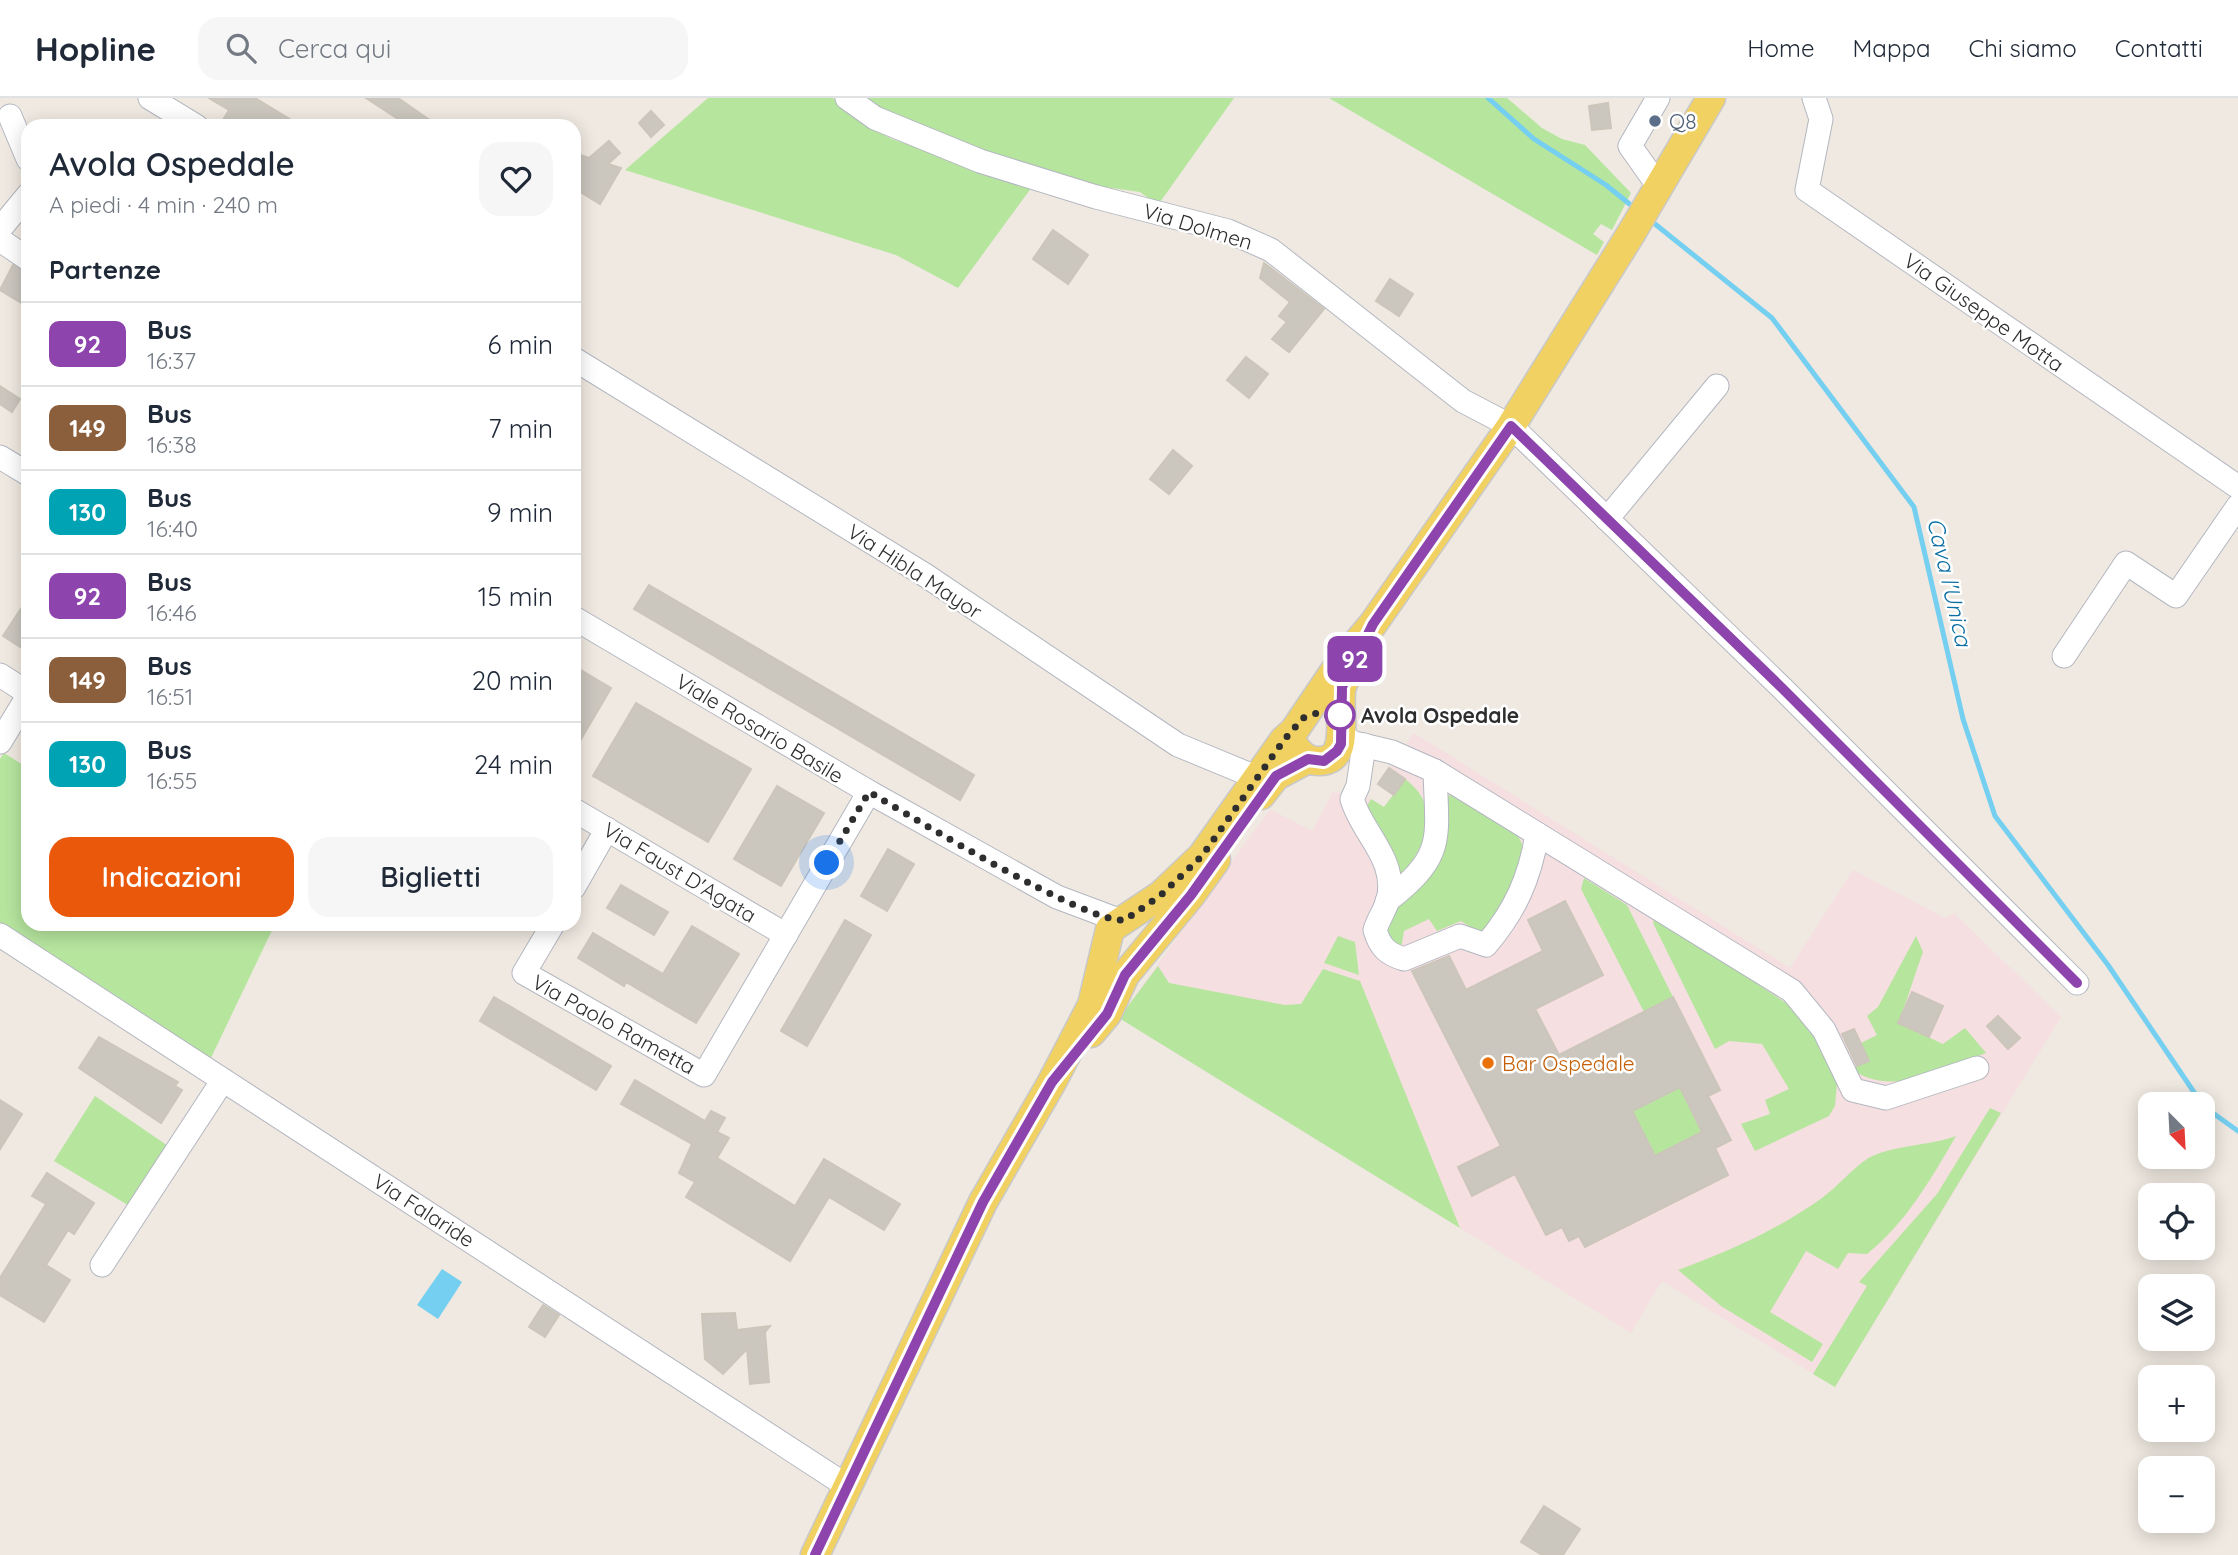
<!DOCTYPE html>
<html lang="it">
<head>
<meta charset="utf-8">
<style>
  :root { --surface:#fff; --page:#f6f6f7; --text:#1f2937; --muted:#747a83; --line:#e0e1e3; --accent:#ea580c }
  body { margin:0; font-family:Quicksand,sans-serif; background:var(--page); color:var(--text); height:100vh; display:flex; flex-direction:column; font-size:26px; white-space:nowrap }
  * { box-sizing:border-box; margin:0 }
  p { font-size:23px; color:var(--muted) }
  .icon { flex:none; width:38px; height:38px; fill:none; stroke:currentColor; stroke-width:2; stroke-linecap:round; stroke-linejoin:round }
  .map { position:relative; flex:1; overflow:hidden }
  .details { position:absolute; left:21px; top:21px; width:560px; height:812px; display:flex; flex-direction:column; background:var(--surface); border-radius:21px; box-shadow:0 4px 18px #0003 }
  .details>* { flex:none }
  .badge { padding:0 14px; border-radius:10px; font-size:24px; line-height:46px }
  .needle { width:46px; rotate:156deg }
  .controls { position:absolute; left:2138px; top:994px; display:grid; gap:14px }
  .controls a { display:grid; place-items:center; width:77px; height:77px; border-radius:14px; background:var(--surface); box-shadow:0 4px 18px #0003; font-size:35px }
  .you { position:absolute; width:35px; height:35px; margin:-18px; border:5px solid #fff; border-radius:50%; background:#1a73e8; box-shadow:0 0 0 10px #1a73e833 }
  .map>.badge { position:absolute; translate:-50% -50%; box-shadow:0 0 0 4px #fff }
  h2 { padding:0 28px; font-size:26px; line-height:63px }
  .round { display:grid; place-items:center; flex:none; width:74px; height:74px; border-radius:21px; background:var(--page) }
  .overview { display:flex; align-items:center; justify-content:space-between; height:119px; padding:0 28px }
  h1 { font-size:33px; font-weight:600; line-height:52px }
  .action { display:flex; gap:14px; margin-top:auto; padding:14px 28px }
  .action a { flex:1; height:80px; border-radius:21px; background:var(--accent); color:#fff; font-size:28px; font-weight:600; line-height:80px; text-align:center }
  .action a+a { background:var(--page); color:var(--text) }
  ul { padding:0; list-style:none }
  li { display:flex; align-items:center; gap:21px; height:84px; padding:0 28px; border-top:2px solid var(--line) }
  li div { flex:1 }
  li b { display:block; font-size:26px }
  li em { font-style:normal }
  li .badge { min-width:77px; font-weight:700; text-align:center }
  header { display:flex; align-items:center; gap:42px; box-sizing:border-box; height:98px; padding:0 35px; background:var(--surface); border-bottom:2px solid var(--line) }
  header strong { font-size:33px }
  nav { display:flex; gap:38px; margin-inline-start:auto; font-size:24px }
  .search { width:490px; height:63px; background:var(--page); display:flex; align-items:center; gap:18px; box-sizing:border-box; padding:0 24px; border-radius:21px; color:var(--muted); font-size:26px }
  .map>svg:first-child { display:block }
</style>
</head>
<body>
<header>
<strong>Hopline</strong>
<div class="search"><svg class="icon" aria-label="search" viewBox="0 0 24 24"><circle cx="10" cy="10" r="6"/><path d="M15 15l6 6"/></svg>Cerca qui</div>
<nav><a>Home</a><a>Mappa</a><a>Chi siamo</a><a>Contatti</a></nav>
</header>
<div class="map">
<svg width="2238" height="1457" viewBox="0 0 2238 1457">
  <rect width="100%" height="100%" fill="#efe9e1"/>
  <path fill="#f5dfe0" d="M1414 635 1790 870 1853 772 1945 820 1954 815 2061 919 1835 1289 1662 1183 1631 1235 1119 920 1270 711 1312 733 1333 694 1371 701 1384 709 1393 697 1378 686Z"/>
  <g fill="#b6e59e">
    <path d="M708 0H833L869 29 892 41 1032 89 958 190 896 157 625 72Z"/>
    <path d="M855 0H1234L1158 107 1140 94 1090 87 916 31Z"/>
    <path d="M1329 0H1507L1542 30 1562 41 1585 47 1631 95 1612 132 1601 126 1593 136 1604 144 1597 157Z"/>
    <path d="M4 655 28 670V826H275L209 964 0 830V661Z"/>
    <path d="M1405 681C1444 710 1425 748 1401 779L1394 762 1362 717 1371 701 1384 709Z"/>
    <path d="M1454 695C1468 705 1508 725 1517 737 1540 767 1500 813 1484 838L1461 823 1437 833 1429 821 1404 833 1401 851 1384 838 1445 703 1448 698Z"/>
    <path d="M1584 780 1627 807 1673 899 1644 914 1581 791Z"/>
    <path d="M1655 818 1798 913 1834 972 1837 986 1835 1008 1829 1018 1755 1053 1741 1026 1770 1016 1765 1002 1789 991 1762 946 1729 943 1715 951 1653 825Z"/>
    <path d="M1338 838 1355 844 1359 877 1324 865Z"/>
    <path d="M1916 838 1923 854C1914 878 1908 901 1898 925L1943 946 1965 930 1986 955C1946 969 1891 1001 1852 971L1869 963 1861 945 1877 937 1867 918 1878 909Z"/>
    <path d="M1158 868 1169 885 1285 907 1301 906 1323 871 1360 883 1460 1130 1119 920Z"/>
    <path d="M1680 989 1702 1034 1655 1058 1632 1013Z"/>
    <path d="M95 998 171 1050 133 1110 54 1063Z"/>
    <path d="M1990 1010 2001 1015 1835 1289 1813 1276 1867 1188 1859 1184 1937 1096Z"/>
    <path d="M1956 1038C1931 1081 1906 1125 1867 1156L1848 1155 1838 1171 1806 1153 1770 1214 1823 1246 1812 1264 1721 1208 1678 1172C1730 1153 1777 1132 1822 1100 1838 1088 1851 1072 1867 1061 1890 1047 1930 1048 1956 1038Z"/>
  </g>
  <path fill="#75cff0" d="M442 1171 462 1184 438 1221 417 1207Z"/>
  <g fill="none" stroke-linecap="round" stroke-linejoin="round">
    <g stroke="#75cff0" stroke-width="5">
      <path d="M1488 0 1534 41 1606 87 1637 112"/>
      <path d="M1650 122 1772 220 1914 409 1963 621 1995 718 2108 867 2202 1006"/>
      <path d="M2203 1008 2238 1033"/>
    </g>
  </g>
  <g fill="#cbc7bf" stroke="#cbc5ba" stroke-width="2" fill-rule="evenodd">
    <path d="M209 0H255L301 28H233L223 22 229 12Z"/>
    <path d="M366 0H398L438 28H394L398 21Z"/>
    <path d="M1608 5 1611 30 1592 32 1589 8Z"/>
    <path d="M651 13 664 27 651 39 639 25Z"/>
    <path d="M609 43 620 55 608 66 621 70 600 106 574 90V55L589 60Z"/>
    <path d="M1053 132 1088 157 1068 186 1033 161Z"/>
    <path d="M1264 165 1324 211 1289 254 1272 241 1287 224 1279 218 1290 204 1260 180Z"/>
    <path d="M13 167 28 176V209L0 192Z"/>
    <path d="M1390 181 1413 196 1399 218 1376 203Z"/>
    <path d="M1246 259 1268 276 1249 300 1227 282Z"/>
    <path d="M0 288 20 301 12 314 0 306Z"/>
    <path d="M1173 352 1192 368 1169 396 1150 381Z"/>
    <path d="M649 487 974 677 960 702 634 511Z"/>
    <path d="M28 500V554L3 538Z"/>
    <path d="M574 568 611 590 574 653Z"/>
    <path d="M636 605 751 671 708 744 593 678Z"/>
    <path d="M1389 670 1405 681 1394 697 1378 686Z"/>
    <path d="M777 688 824 715 781 788 734 761Z"/>
    <path d="M888 751 914 766 887 813 861 798Z"/>
    <path d="M621 787 668 814 654 837 607 810Z"/>
    <path d="M1565 803 1603 877 1535 911 1559 957 1673 899 1720 992 1708 998 1731 1042 1715 1050 1728 1077 1585 1149 1579 1138 1569 1143 1562 1129 1546 1137 1515 1076 1472 1098 1458 1069 1501 1048 1412 873 1449 858 1466 892 1543 853 1528 822ZM1680 989 1702 1034 1655 1058 1632 1013Z"/>
    <path d="M845 822 871 837 807 948 781 933Z"/>
    <path d="M692 828 739 856 696 925 626 884 624 888 578 860 593 835 663 876Z"/>
    <path d="M1912 894 1943 908 1929 939 1898 925Z"/>
    <path d="M494 899 611 968 596 992 480 923Z"/>
    <path d="M1998 918 2020 940 2008 951 1987 928Z"/>
    <path d="M1854 931 1869 963 1857 968 1842 936Z"/>
    <path d="M99 939 178 984 175 988 182 992 161 1025 79 970Z"/>
    <path d="M635 982 705 1023 711 1013 725 1020 717 1034 729 1040 717 1060 795 1108 824 1061 900 1106 884 1132 829 1099 790 1163 686 1099 695 1084 679 1075 692 1046 621 1006Z"/>
    <path d="M0 1002 22 1016 0 1051Z"/>
    <path d="M47 1075 94 1105 74 1136 68 1132 46 1167 70 1182 44 1224 0 1197V1180L46 1106 32 1098Z"/>
    <path d="M543 1207 559 1217 545 1239 529 1229Z"/>
    <path d="M735 1215 737 1232 770 1228 765 1234 769 1284 750 1286 747 1251 723 1276 705 1261 702 1216Z"/>
    <path d="M1544 1408 1580 1431 1563 1457H1542L1521 1444Z"/>
  </g>
  <g fill="none" stroke-linecap="round" stroke-linejoin="round">
    <defs>
      <g id="minor">
        <path d="M150 0 196 28"/>
        <path d="M847 0 875 20 980 63 1096 99 1228 133 1271 152 1463 303 1511 328 1782 590 2077 885"/>
        <path d="M1658 0 1630 48 1659 89"/>
        <path d="M1814 0 1821 21 1807 92 2238 389"/>
        <path d="M10 18 28 61"/>
        <path d="M0 131 28 97"/>
        <path d="M0 142 28 161"/>
        <path d="M574 261 925 477 1178 647 1258 680"/>
        <path d="M0 359 28 376"/>
        <path d="M1607 421 1717 288"/>
        <path d="M574 520 869 694 1057 799 1121 823"/>
        <path d="M2064 558 2126 465 2176 498 2238 408"/>
        <path d="M0 577 28 595"/>
        <path d="M1342 638 1354 645 1392 654 1435 673 1792 893 1824 932 1853 992 1886 1000 1977 970"/>
        <path d="M0 644 28 598"/>
        <path d="M1364 647 1358 688 1352 701C1362 736 1398 761 1388 802 1385 812 1378 822 1375 832 1380 849 1387 856 1404 861L1460 838 1486 847C1515 813 1530 780 1537 736"/>
        <path d="M574 712 786 837"/>
        <path d="M574 789 607 731"/>
        <path d="M1387 803C1446 757 1437 742 1435 673"/>
        <path d="M553 826 524 875 704 977 869 694"/>
        <path d="M0 837 847 1388"/>
        <path d="M102 1167 223 982"/>
      </g>
      <g id="major">
        <path d="M1295 649C1301 657 1307 663 1318 663 1354 664 1336 610 1342 588 1345 580 1351 571 1355 563"/>
        <path d="M1261 697 1276 678 1308 661"/>
        <path d="M1091 935 1107 916 1125 877 1191 797 1216 762"/>
        <path d="M815 1457 983 1104 1052 984 1092 907 1110 831 1161 797 1202 758 1284 642 1294 633 1340 565 1373 526 1511 328 1632 134 1711 0"/>
      </g>
    </defs>
    <use href="#minor" stroke="#b4b7c1" stroke-width="25"/>
    <use href="#major" stroke="#c9c9c9" stroke-width="31"/>
    <use href="#minor" stroke="#fff" stroke-width="23"/>
    <use href="#major" stroke="#f2d163" stroke-width="28"/>
  </g>
  <g fill="none" stroke-linecap="round" stroke-linejoin="round">
    <defs>
      <path id="line" d="M815 1457 983 1104 1052 984 1107 916 1125 877 1191 797 1276 678 1308 661 1324 663 1337 653 1341 646 1342 589 1373 526 1511 328 1782 590 2077 885"/>
    </defs>
    <use href="#line" stroke="#fff" stroke-width="16"/>
    <use href="#line" stroke="#8e44ad" stroke-width="10"/>
    <path stroke="#2e2e2e" stroke-width="7" stroke-dasharray="0 12.6" d="M827 765 869 694C911 718 1088 827 1125 822L1161 797 1202 758 1284 642 1303 620 1317 615 1331 619 1336 624 1340 617"/>
  </g>
  <circle fill="#5c6f8a" stroke="#fff" stroke-width="2.5" cx="1655" cy="23" r="7"/>
  <circle fill="#fff" stroke="#8e44ad" stroke-width="3.5" cx="1340" cy="617" r="14"/>
  <circle fill="#e8710a" stroke="#fff" stroke-width="2.5" cx="1488" cy="965" r="7"/>
  <g text-anchor="middle" dominant-baseline="central" stroke-width="5" stroke-linejoin="round" paint-order="stroke">
    <g font-size="21" fill="#4e5e75" stroke="#fff" text-anchor="start">
      <text x="1669" y="23">Q8</text>
    </g>
    <g font-size="21" fill="#2e2e2e" stroke="#fff">
      <text transform="translate(1198 128) rotate(17)">Via Dolmen</text>
      <text transform="translate(1984 214) rotate(35)">Via Giuseppe Motta</text>
      <text transform="translate(915 473) rotate(33)">Via Hibla Mayor</text>
      <text transform="translate(760 630) rotate(31)">Viale Rosario Basile</text>
      <text transform="translate(680 774) rotate(31)">Via Faust D'Agata</text>
      <text transform="translate(614 926) rotate(29)">Via Paolo Rametta</text>
      <text transform="translate(424 1112) rotate(33)">Via Falaride</text>
    </g>
    <g font-size="21" font-weight="bold" fill="#2e2e2e" stroke="#fff" text-anchor="start">
      <text x="1361" y="617">Avola Ospedale</text>
    </g>
    <g font-size="21" fill="#c56008" stroke="#fff" text-anchor="start">
      <text x="1502" y="965">Bar Ospedale</text>
    </g>
    <g font-size="23" font-style="italic" fill="#0d6fa3" stroke="#fff">
      <text transform="translate(1950 484) rotate(77)">Cava l'Unica</text>
    </g>
  </g>
</svg>
<div class="controls">
<a><svg class="needle" viewBox="-14 -14 28 28"><path d="M0-13l5 13h-10z" fill="#e53935"/><path d="M0 13l5-13h-10z" fill="#747a83"/></svg></a>
<a><svg class="icon" aria-label="locate" viewBox="0 0 24 24"><circle cx="12" cy="12" r="6"/><path d="M12 2v4M12 18v4M2 12h4M18 12h4"/></svg></a>
<a><svg class="icon" aria-label="layers" viewBox="0 0 24 24"><path d="M12 4l9 5-9 5-9-5zM3 14l9 5 9-5"/></svg></a>
<a>+</a>
<a>−</a>
</div>
<div class="you" style="left:827px;top:765px"></div>
<b class="badge" style="left:1355px;top:561px;background:#8e44ad;color:#fff">92</b>
<section class="details">
<div class="overview"><div><h1>Avola Ospedale</h1><p>A piedi · 4 min · 240 m</p></div><a class="round"><svg class="icon" aria-label="heart" viewBox="0 0 24 24"><path d="M12 20l-8-8c-3-5 5-10 8-4 3-6 11-1 8 4z"/></svg></a></div>
<h2>Partenze</h2>
<ul>
<li><span class="badge" style="background:#8e44ad;color:#fff">92</span><div><b>Bus</b><p>16:37</p></div><em>6 min</em></li>
<li><span class="badge" style="background:#8b5e3c;color:#fff">149</span><div><b>Bus</b><p>16:38</p></div><em>7 min</em></li>
<li><span class="badge" style="background:#00a3b4;color:#fff">130</span><div><b>Bus</b><p>16:40</p></div><em>9 min</em></li>
<li><span class="badge" style="background:#8e44ad;color:#fff">92</span><div><b>Bus</b><p>16:46</p></div><em>15 min</em></li>
<li><span class="badge" style="background:#8b5e3c;color:#fff">149</span><div><b>Bus</b><p>16:51</p></div><em>20 min</em></li>
<li><span class="badge" style="background:#00a3b4;color:#fff">130</span><div><b>Bus</b><p>16:55</p></div><em>24 min</em></li>
</ul>
<div class="action"><a>Indicazioni</a><a>Biglietti</a></div>
</section>
</div>
</body>
</html>
